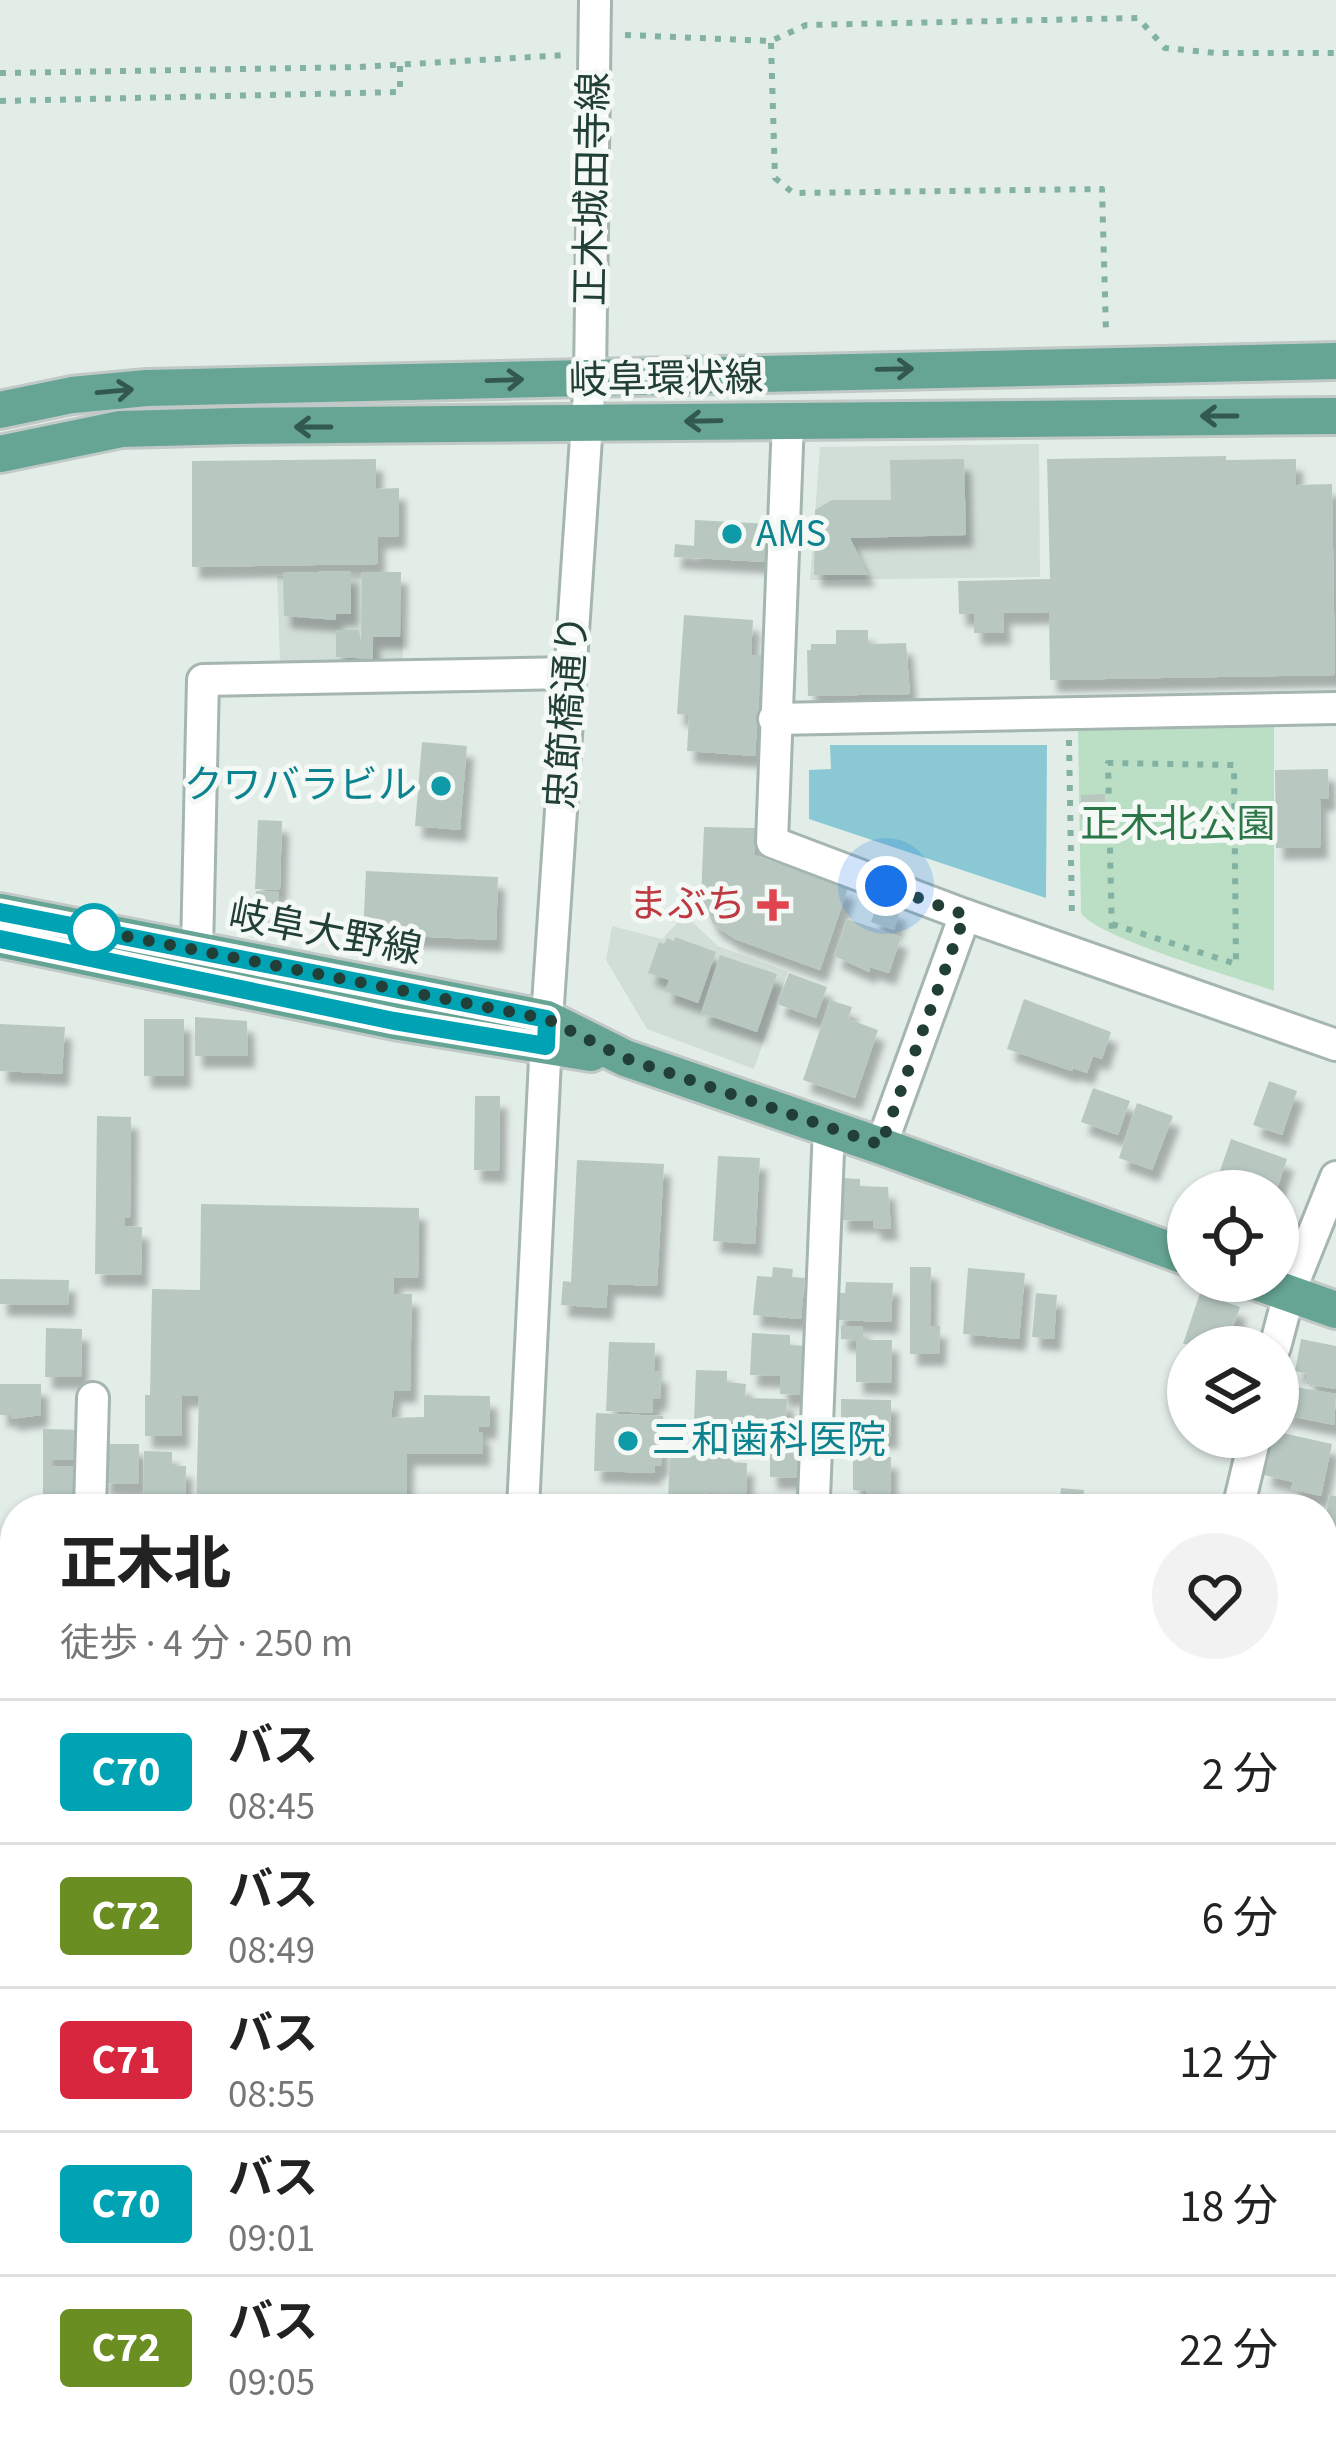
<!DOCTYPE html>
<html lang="ja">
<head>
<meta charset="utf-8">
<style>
  :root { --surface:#fff; --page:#f2f2f2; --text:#222; --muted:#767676; --line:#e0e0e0 }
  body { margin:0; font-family:"Source Sans 3","Noto Sans JP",sans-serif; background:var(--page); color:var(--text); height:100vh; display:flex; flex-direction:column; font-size:45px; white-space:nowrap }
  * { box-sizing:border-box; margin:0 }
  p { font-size:39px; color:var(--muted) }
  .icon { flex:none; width:66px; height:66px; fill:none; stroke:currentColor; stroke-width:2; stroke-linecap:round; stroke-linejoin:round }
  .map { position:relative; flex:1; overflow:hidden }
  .drawer { position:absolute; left:0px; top:1494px; width:1338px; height:951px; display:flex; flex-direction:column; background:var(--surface); border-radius:48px 48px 0 0; box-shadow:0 3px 9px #0004 }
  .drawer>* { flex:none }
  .badge { padding:0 24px; border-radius:9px; font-size:42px; line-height:78px }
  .fabs { position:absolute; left:1167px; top:1170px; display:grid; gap:24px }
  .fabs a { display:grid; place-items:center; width:132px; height:132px; border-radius:50%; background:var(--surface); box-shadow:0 3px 9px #0004; font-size:60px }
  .you { position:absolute; width:60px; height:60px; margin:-30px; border:9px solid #fff; border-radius:50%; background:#1a73e8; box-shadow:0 0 0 18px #1a73e833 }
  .map>.badge { position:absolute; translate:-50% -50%; box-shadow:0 0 0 6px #fff }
  .round { display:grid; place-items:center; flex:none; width:126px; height:126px; border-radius:63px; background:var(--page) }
  .overview { display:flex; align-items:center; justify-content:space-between; height:204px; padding:0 60px }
  h1 { font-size:57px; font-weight:800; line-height:90px }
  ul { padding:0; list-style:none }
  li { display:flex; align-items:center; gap:36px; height:144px; padding:0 60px; border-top:3px solid var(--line) }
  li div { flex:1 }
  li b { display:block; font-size:45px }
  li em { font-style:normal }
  li .badge { min-width:132px; font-weight:700; text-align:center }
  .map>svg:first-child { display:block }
</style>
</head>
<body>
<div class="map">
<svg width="1336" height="2443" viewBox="0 0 1336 2443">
  <defs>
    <filter id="shadow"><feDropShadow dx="7" dy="12" stdDeviation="3" flood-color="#0004"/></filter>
  </defs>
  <rect width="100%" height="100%" fill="#e3ede8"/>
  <g fill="#d1ddd7">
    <path d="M1039 444 1040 577 810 580 820 447Z"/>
    <path d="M400 575 403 661 280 663 277 576Z"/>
    <path d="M685 915 718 946 788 972 754 1069 647 1029 606 960 612 926 662 939Z"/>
  </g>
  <path fill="#bbdfc4" d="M1274 723V991C1236 977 1099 939 1081 913L1078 728Z"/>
  <path fill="#8ac9d3" d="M830 745H1047L1046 898 809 819V770L831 769Z"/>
  <g fill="#b8c8c1" filter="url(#shadow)">
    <path d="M1226 456V460L1296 459V485L1332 484 1335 675 1050 680 1049 612 1003 613 1004 633H974V614H959L958 581 1050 579 1047 459Z"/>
    <path d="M376 459V489L399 488V536L378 537V564L192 567V461Z"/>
    <path d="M964 459 966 535 850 538 868 575H814L815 510 832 500H891L890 460Z"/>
    <path d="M695 520 771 524 768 562 674 557 675 544 694 546Z"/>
    <path d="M351 571V614H336V620L284 616 283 573Z"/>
    <path d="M362 572H401L400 637H373V659L336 657V630H359L361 643Z"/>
    <path d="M684 615 753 620 751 655H762L755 756 687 751 689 715 677 714Z"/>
    <path d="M836 630H868V644L906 643 910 694 808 696 807 650H811V644H836Z"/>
    <path d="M422 742 467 746 460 830 415 826Z"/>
    <path d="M1328 769 1329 799H1320L1321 847 1276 848 1275 770Z"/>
    <path d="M1105 794V819H1081V795Z"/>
    <path d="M258 820 282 821 280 890 255 889Z"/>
    <path d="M704 827 756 828 754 855 848 888 820 970 735 939 713 924 701 897Z"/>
    <path d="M366 871 498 877 496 940 363 934Z"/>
    <path d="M256 891 279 892V912L255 911Z"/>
    <path d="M878 902 900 910 894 930 871 922Z"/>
    <path d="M847 919 901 937 889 973 870 967 869 972 834 956Z"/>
    <path d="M675 937 716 952 698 1003 665 991 669 980 648 973 659 942 664 944 667 938 674 941Z"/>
    <path d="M720 955 777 974 757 1032 701 1013Z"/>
    <path d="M789 973 827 987 816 1018 777 1004Z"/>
    <path d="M1024 999 1111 1032 1102 1059 1093 1056 1087 1073 1073 1068 1072 1071 1007 1049Z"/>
    <path d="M830 1000 852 1007 848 1019 878 1030 855 1098 803 1080Z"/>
    <path d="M195 1017 247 1021 248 1056H195Z"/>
    <rect x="144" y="1019" width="40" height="57"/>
    <path d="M0 1024 65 1027 62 1074 0 1071Z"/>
    <path d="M1269 1081 1297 1091 1282 1135 1253 1125Z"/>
    <path d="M1093 1088 1130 1101 1118 1135 1081 1122Z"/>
    <path d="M475 1096H500L499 1171 474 1170Z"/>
    <path d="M1137 1103 1173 1116 1152 1170 1119 1158Z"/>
    <path d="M97 1116 131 1117 130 1218 125 1217V1226L142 1227 141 1275 95 1274Z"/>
    <path d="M1231 1139 1287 1159 1276 1191H1213Z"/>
    <path d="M718 1156 760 1158 755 1244 713 1241Z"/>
    <path d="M577 1160 664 1164 657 1286 608 1284 606 1308 561 1305 563 1281 571 1282Z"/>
    <path d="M842 1178 860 1179V1186L888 1187 891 1229 873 1228 874 1221 840 1220Z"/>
    <path d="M201 1204 419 1208 418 1278H394V1294H412L410 1391H394L391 1418 424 1417V1395L490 1396V1427H479V1432H483V1454H407L406 1509H196L199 1396 182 1395V1436H145V1395H150L152 1289 200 1290Z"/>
    <path d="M773 1267 793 1269 792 1277 805 1278 801 1319 753 1315 757 1276 772 1277Z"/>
    <path d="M910 1267H931L930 1326H940L939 1354H910Z"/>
    <path d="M968 1268 1025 1273 1019 1339 963 1334Z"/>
    <path d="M0 1279 69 1280 68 1305 0 1304Z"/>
    <path d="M846 1282 893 1283 891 1322 836 1320 838 1293H845Z"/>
    <path d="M1036 1293 1057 1295 1054 1339 1032 1337Z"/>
    <path d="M1200 1293 1240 1307 1226 1347 1183 1344Z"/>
    <path d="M841 1326H863V1340H892L891 1383 856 1382V1340L841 1339Z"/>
    <path d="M46 1328 82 1329 81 1377H45Z"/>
    <path d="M752 1333 790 1335V1345L807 1346 805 1395 780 1394V1376L750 1375Z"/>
    <path d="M1301 1339 1336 1346V1389L1306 1384 1308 1374 1295 1371Z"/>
    <path d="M609 1342 655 1343 654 1371H661L660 1399H653V1413L606 1411Z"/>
    <path d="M696 1370 727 1371V1382L746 1384 745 1398 787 1399 785 1442 744 1440V1422L694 1420Z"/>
    <path d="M0 1384H41V1415L11 1419V1415H0Z"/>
    <path d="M1291 1386 1336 1394 1334 1425 1285 1415Z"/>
    <path d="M841 1399 891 1400V1437L851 1436 852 1421H841Z"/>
    <path d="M596 1413 663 1416 661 1466H655V1473L594 1471Z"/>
    <path d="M43 1429 85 1430 84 1460 51 1459V1466L84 1467 83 1509H43Z"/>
    <path d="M1278 1432 1332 1444 1321 1496 1291 1489 1293 1482 1264 1475 1272 1437H1278Z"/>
    <path d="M103 1444H139V1484L103 1483Z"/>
    <path d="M670 1450 734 1452V1463H747L746 1494 710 1493 709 1501 668 1500Z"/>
    <path d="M770 1450 799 1451V1478L770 1477Z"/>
    <path d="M144 1451 172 1452V1466H186L185 1506 143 1505Z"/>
    <path d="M853 1456 891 1457 890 1501H866V1491L853 1490Z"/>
    <path d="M1061 1488 1084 1490 1082 1509 1059 1508Z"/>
    <path d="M1143 1494 1202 1499 1201 1509H1142Z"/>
    <path d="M1329 1495 1336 1496V1541L1323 1539Z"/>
    <rect x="0" y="1650" width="13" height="32"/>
    <path d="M1323 1700 1336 1701 1334 1739 1323 1738Z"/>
    <rect x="0" y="1726" width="15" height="73"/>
    <path d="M1323 1751H1333L1330 1797 1323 1796Z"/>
    <path d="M0 1801H14L13 1858H0Z"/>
    <path d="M1323 1881H1336V1946L1323 1947Z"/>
    <path d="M0 1965 10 1966 8 2020 0 2019Z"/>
    <path d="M0 2069H9L8 2127H0Z"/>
    <path d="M1323 2174H1331L1333 2220 1323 2221Z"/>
    <path d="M1336 2322V2376H1323V2323Z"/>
    <path d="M245 2430H395V2443L244 2439Z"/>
    <path d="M620 2430H755L724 2443H619Z"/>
    <path d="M988 2432 1109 2439V2432L1166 2439V2443H982L983 2434Z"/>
  </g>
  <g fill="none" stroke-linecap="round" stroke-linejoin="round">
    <defs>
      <g id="minor">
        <path d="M788 420 772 842 965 915 1336 1045"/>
        <path d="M774 719 1336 708"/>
        <path d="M197 950 203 680 570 673"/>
        <path d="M881 1146 965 915"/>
        <path d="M1275 1347 1289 1294 1336 1177"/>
        <path d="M814 1498 829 1127"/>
        <path d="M90 1509 93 1398"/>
        <path d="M523 1509 547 1019 590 378 595 0"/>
        <path d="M1238 1509 1255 1437"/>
        <path d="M1323 1579 1336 1580"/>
        <path d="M0 1628 15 1630"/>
        <path d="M0 1955 15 1956"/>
        <path d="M0 2183 15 2186"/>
        <path d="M1323 2305H1336"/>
        <path d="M964 2430 967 2443"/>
        <path d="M3 2443 15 2215"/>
        <path d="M221 2443V2430"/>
        <path d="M467 2443 468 2430"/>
        <path d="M1261 2443 1262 2430"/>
      </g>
      <g id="major">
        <path d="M0 410 72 395 147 388 1336 361"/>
        <path d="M0 454 121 429 235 426 1336 416"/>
        <path d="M0 912 547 1019 625 1058 881 1146 1188 1257"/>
        <path d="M0 939 394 1021 591 1053"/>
        <path d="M1254 1281 1336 1310"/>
      </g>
    </defs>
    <use href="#minor" stroke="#a5b5af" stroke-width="36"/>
    <use href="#major" stroke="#c1c9c7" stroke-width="42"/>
    <g stroke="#83b2a2" stroke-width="6" stroke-dasharray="6 9" stroke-linecap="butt">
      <path d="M625 35 771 41 806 25 1138 18 1165 48 1216 53H1336"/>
      <path d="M771 43 775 178 793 193 1102 189 1106 332"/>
      <path d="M0 73 359 67 566 55"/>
      <path d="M0 101 400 92V65"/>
      <path d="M1069 740 1072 919"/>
      <path d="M1112 924 1236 964 1234 765 1108 763 1112 937"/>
    </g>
    <use href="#minor" stroke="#fff" stroke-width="30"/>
    <use href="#major" stroke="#66a493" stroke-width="36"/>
  </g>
  <defs><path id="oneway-shaft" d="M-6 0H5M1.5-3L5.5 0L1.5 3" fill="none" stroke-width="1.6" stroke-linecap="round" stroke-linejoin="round" transform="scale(3)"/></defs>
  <g stroke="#33584e">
    <use href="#oneway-shaft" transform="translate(895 369) rotate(-1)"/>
    <use href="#oneway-shaft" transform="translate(505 380) rotate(-2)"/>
    <use href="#oneway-shaft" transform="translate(115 391) rotate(-5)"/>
    <use href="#oneway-shaft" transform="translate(1219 416) rotate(180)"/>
    <use href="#oneway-shaft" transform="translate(703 421) rotate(179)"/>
    <use href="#oneway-shaft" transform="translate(313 427) rotate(-180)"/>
  </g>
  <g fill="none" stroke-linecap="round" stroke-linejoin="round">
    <defs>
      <path id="line" d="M0 912 547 1019 546 1046 394 1021 0 939"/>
    </defs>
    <use href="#line" stroke="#fff" stroke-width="27"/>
    <use href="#line" stroke="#00a3b4" stroke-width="18"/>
    <path stroke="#223f37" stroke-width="12" stroke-dasharray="0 21.6" d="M94 930 79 927 547 1019 625 1058 881 1145 965 915 886 886"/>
  </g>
  <g fill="#0f9aa8" stroke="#f4f9f6" stroke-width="4.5">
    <circle cx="732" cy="534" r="12"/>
    <circle cx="441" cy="786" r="12"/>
    <circle cx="628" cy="1441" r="12"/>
  </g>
  <path fill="#e0444e" stroke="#f4f9f6" stroke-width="4.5" d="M767 887h12v12h12v12h-12v12h-12v-12h-12v-12h12z"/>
  <circle fill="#fff" stroke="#00a3b4" stroke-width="6" cx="94" cy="930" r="24"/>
  <g text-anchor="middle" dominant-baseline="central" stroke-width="10" stroke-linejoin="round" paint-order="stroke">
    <g font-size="39" fill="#223f37" stroke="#f4f9f6">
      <text transform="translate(593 189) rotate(-89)">正木城田寺線</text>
      <text transform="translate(666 380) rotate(-1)">岐阜環状線</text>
      <text transform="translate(568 712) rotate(-86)">忠節橋通り</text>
      <text transform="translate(325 933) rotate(11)">岐阜大野線</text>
    </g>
    <g font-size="39" fill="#0d838f" stroke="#f4f9f6" text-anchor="start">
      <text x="756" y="534">AMS</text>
      <text x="417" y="786" text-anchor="end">クワバラビル</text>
      <text x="652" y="1441">三和歯科医院</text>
    </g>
    <g font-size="39" fill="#2b7747" stroke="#f4f9f6">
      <text x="1178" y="825">正木北公園</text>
    </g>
    <g font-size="39" fill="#be3a42" stroke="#f4f9f6" text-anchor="end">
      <text x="746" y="905">まぶち</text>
    </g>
  </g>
</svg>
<div class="fabs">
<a><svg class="icon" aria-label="locate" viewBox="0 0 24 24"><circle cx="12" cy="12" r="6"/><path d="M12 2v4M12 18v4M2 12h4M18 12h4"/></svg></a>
<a><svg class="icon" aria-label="layers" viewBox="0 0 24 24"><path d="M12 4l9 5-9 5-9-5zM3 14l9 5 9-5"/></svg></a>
</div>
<div class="you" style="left:886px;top:886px"></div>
<section class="drawer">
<div class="overview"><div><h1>正木北</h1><p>徒歩 · 4 分 · 250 m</p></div><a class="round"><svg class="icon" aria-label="heart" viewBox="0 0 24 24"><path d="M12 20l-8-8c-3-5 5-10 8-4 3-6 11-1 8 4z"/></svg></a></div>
<ul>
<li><span class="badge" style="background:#00a3b4;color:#fff">C70</span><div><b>バス</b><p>08:45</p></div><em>2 分</em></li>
<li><span class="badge" style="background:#6b8e23;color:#fff">C72</span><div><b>バス</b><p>08:49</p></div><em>6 分</em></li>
<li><span class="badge" style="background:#d7263d;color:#fff">C71</span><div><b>バス</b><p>08:55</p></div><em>12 分</em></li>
<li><span class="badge" style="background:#00a3b4;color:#fff">C70</span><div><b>バス</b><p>09:01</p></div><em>18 分</em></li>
<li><span class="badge" style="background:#6b8e23;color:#fff">C72</span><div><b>バス</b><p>09:05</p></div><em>22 分</em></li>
</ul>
</section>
</div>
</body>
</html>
